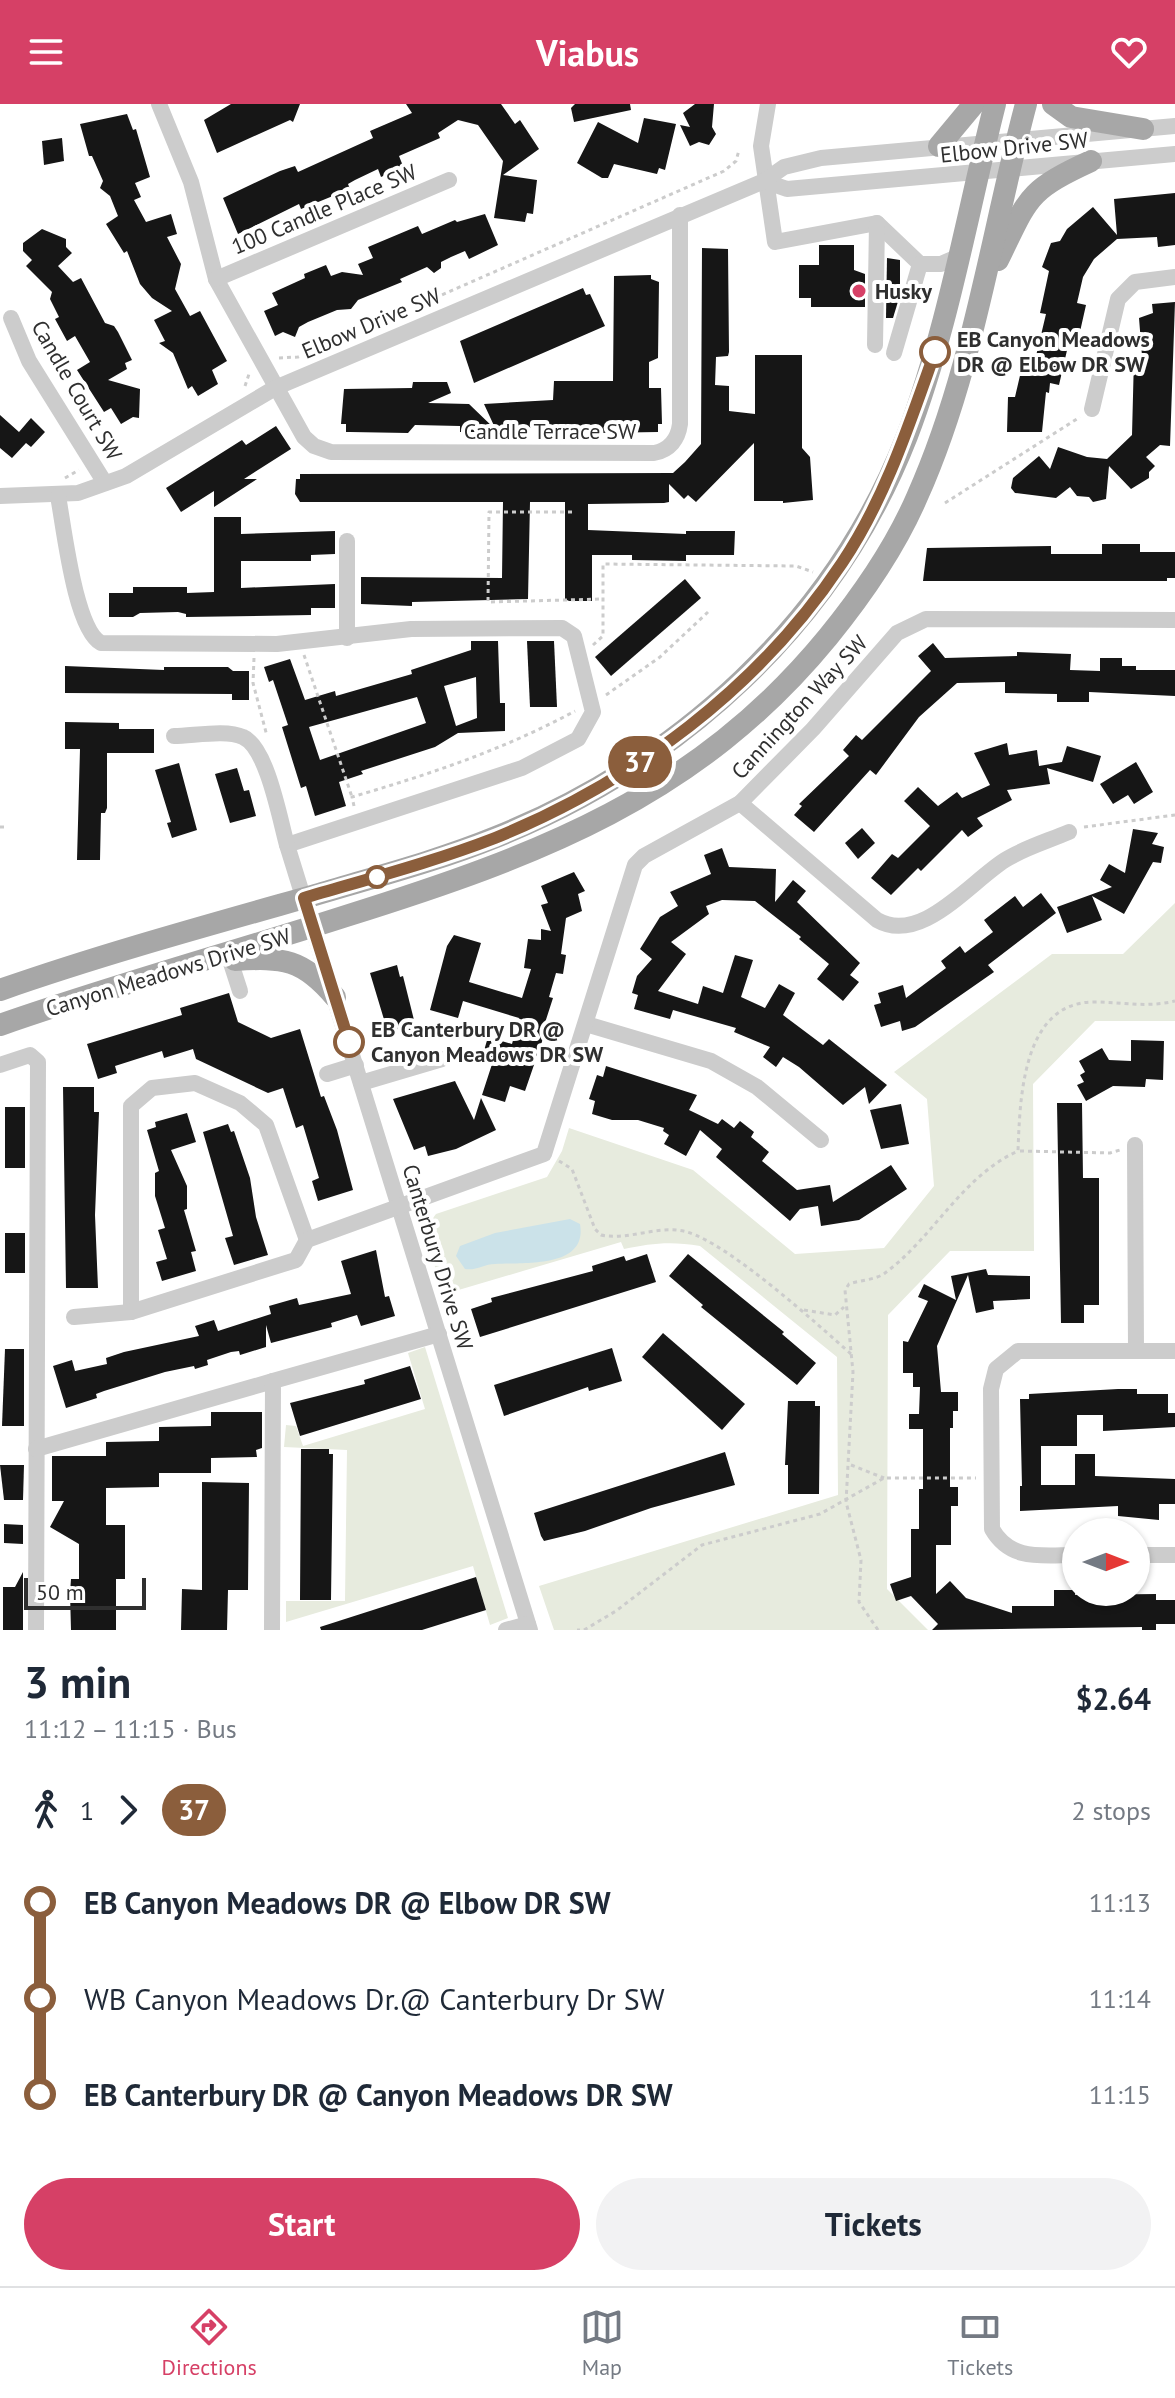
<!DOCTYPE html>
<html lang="en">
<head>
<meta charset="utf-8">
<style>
  :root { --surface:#fff; --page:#f2f2f3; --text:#1f2937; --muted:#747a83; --line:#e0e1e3; --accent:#d64066 }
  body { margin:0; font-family:"PT Sans",sans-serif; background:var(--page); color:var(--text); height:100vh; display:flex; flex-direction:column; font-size:30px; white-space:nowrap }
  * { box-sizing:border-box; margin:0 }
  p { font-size:26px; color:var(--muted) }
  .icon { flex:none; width:44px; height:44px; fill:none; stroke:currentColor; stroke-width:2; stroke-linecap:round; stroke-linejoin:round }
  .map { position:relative; height:1526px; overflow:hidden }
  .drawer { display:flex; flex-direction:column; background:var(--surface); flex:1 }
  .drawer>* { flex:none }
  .badge { padding:0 16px; border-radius:26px; font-size:28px; line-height:52px }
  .needle { width:52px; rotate:90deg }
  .fabs { position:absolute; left:1062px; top:1414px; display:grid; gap:16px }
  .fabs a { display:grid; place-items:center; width:88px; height:88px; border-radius:50%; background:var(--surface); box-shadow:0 2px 6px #0004; font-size:40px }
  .scale { position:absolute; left:24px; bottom:20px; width:122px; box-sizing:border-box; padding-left:8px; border:4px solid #2f2f2f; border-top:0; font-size:22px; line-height:28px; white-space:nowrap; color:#2f2f2f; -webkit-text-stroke:6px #fff; paint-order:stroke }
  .map>.badge { position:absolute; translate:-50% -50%; box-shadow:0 0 0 4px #fff }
  .legs { display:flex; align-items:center; gap:12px; height:88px; padding:0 24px; font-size:26px }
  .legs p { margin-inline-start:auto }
  .head { display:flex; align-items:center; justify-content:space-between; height:136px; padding:0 24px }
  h1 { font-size:44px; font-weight:600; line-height:60px }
  .button { display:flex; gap:16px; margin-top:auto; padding:16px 24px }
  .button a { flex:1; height:92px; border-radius:48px; background:var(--accent); color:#fff; font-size:32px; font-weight:600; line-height:92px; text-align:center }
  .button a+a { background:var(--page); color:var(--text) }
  ul { padding:0 24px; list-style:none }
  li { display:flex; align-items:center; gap:28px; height:96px; font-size:30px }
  li i { display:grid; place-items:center; width:12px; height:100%; margin:0 10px; background:currentColor }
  li i::after { content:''; width:20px; height:20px; margin:-10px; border:6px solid; border-radius:50%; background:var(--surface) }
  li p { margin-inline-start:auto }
  li:first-child i { background:linear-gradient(#0000 50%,currentColor 0) }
  li:last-child i { background:linear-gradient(currentColor 50%,#0000 0) }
  header { display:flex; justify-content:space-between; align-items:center; height:104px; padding:0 24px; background:var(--accent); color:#fff; font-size:36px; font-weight:600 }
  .menu { display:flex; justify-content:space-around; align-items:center; height:112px; border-top:2px solid var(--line); background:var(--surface); font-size:22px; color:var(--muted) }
  .menu a { display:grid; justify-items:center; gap:4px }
  .menu .active { color:var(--accent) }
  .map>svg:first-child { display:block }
</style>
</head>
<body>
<header><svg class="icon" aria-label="menu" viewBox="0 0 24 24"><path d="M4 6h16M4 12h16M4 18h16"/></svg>Viabus<svg class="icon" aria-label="heart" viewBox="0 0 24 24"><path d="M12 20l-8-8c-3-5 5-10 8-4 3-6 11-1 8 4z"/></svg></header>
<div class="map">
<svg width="1175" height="1526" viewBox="0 0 1175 1526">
  <rect width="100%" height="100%" fill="#fff"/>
  <g fill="#e7ebde">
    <path d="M1175 799V917H1095L1033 980 1034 1147H950L888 1211 887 1485 928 1526H554L539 1482 838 1391 837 1253 700 1142C672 1137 651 1139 624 1145L621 1138 445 1190C437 1165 418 1132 436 1110L547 1073 562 1047 569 1024 693 1066 795 1150 884 1144 934 1082 927 995 894 968 1052 850H1123Z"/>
    <path d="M425 1243 508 1514 490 1521 473 1462 286 1518V1497H345L347 1346 284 1343 286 1321 296 1322 303 1342 425 1305 408 1249Z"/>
  </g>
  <path fill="#cbe2e9" d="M570 1115 580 1120C588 1165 523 1158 495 1160 484 1160 476 1167 465 1165L456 1152 460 1142 495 1129Z"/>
  <g fill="#161616" fill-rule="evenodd">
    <path d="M231 0H300L293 18 290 16 217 49 204 16Z"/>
    <path d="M406 0H501L515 20 520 16 539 45 503 71 537 76 533 110 527 109 525 118 494 114 503 57 478 21 458 16 438 29 440 34 399 52 403 62 392 68 381 73 378 65 355 76 348 80 350 85 301 105 299 100 238 130 223 94 280 67 295 62 298 68 373 34 370 27 412 9Z"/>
    <path d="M575 0H630L631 6 574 18 571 4Z"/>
    <path d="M695 0H714L712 23 716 30 709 41 699 38 690 42 680 21 690 23 683 9Z"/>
    <path d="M127 10 133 26 136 25 150 73 135 79 141 93 134 96 146 118 171 110 177 130 167 133 181 160 175 185 190 212 200 207 227 257 212 266 218 280 198 292 192 282 188 285 173 249 159 239 165 237 154 216 172 207 152 194 140 180 127 147 124 149 106 120 118 112 110 92 100 84 103 77 92 52H89L80 20Z"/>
    <path d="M644 14 676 20 665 66 659 64 657 70 614 60 608 74H602L577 59 598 18 638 39Z"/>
    <path d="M62 34 64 57 44 61 42 37Z"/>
    <path d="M1175 89V141L1158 143 1157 133 1117 135 1094 155 1083 173 1077 199 1086 201 1077 241 1075 244 1068 242 1059 281 1050 279 1049 289 1046 288 1042 328H1007L1008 293H1015L1025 250 1036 252 1046 210 1040 209 1049 167 1042 163 1051 139 1060 137 1067 125 1093 103 1117 131 1114 95Z"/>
    <path d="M485 110 498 141 469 155 465 147 451 153 441 158V164L434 169 427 163 400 175 402 178 358 196 351 205 337 206 308 218 299 223 295 233 283 228 275 232 264 207 278 201 272 189 305 174 304 170 326 161 331 172 342 168 363 171 358 160 373 154 368 143 418 122 422 130 455 116 457 118Z"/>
    <path d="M42 125 66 135V143L72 149 58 162 73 178 81 174 105 219 114 222 118 228 132 256 125 259 127 265 108 276 140 285 139 314 133 313 121 320 111 304 104 308 77 266 90 258 75 232 67 237 55 215 59 213 50 195 52 188 26 162 32 156 23 147V139Z"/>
    <path d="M819 141H854V166L865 170V203H811V194H799V161H819Z"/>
    <path d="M702 144 728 145 729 248 728 252 716 253 715 281 729 282V307L755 310V251H802V344L810 353 813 396 783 399V397H754V339L696 398 688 391 684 395 669 380V398L664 399 588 400V426L686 430V427H735L734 451H686V457L632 456V451H592V497H569L565 495V398H530L528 495 412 498V502L361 500V473L502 474 503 398H300L295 390 296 375H300V370L673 369 685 358 701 340Z"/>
    <path d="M887 154 900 156V191L893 214H886Z"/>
    <path d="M651 171V175L659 178 658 254 649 258V284H661L662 320H658V328L596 329 589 322 564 321 526 324V328H460V322L415 321 408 329 350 328H346V320H341L344 285 412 284 413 278H447L451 289 428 299 469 300 496 326 484 300 553 296 554 277H613L614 172Z"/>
    <path d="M583 184 586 191 590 190 605 222 474 279 460 237Z"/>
    <path d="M1175 198 1170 342 1160 341 1146 353 1155 362 1149 368V374L1131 385 1109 362 1106 395 1093 398 1089 393 1077 392 1070 383 1056 394 1015 389 1011 384 1013 374 1039 352 1050 365 1058 343 1087 353 1107 355 1132 331 1134 253 1142 252 1139 214 1153 209 1152 200Z"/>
    <path d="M0 311 19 328 31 314 45 328 31 343 26 339 12 354 0 344Z"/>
    <path d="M276 322 291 345 244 375H257L214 403V387L181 408 166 384 242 336 246 341Z"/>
    <path d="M214 413H241V430L335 427V450L311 451V457H241V484L335 480V504H311V511L186 513V510L178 508 140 509 133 513H109V489H133V483H187V489L214 488Z"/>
    <path d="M1102 440H1140V448H1175V474H1167V477H923L927 444 1051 442V450H1102Z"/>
    <path d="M685 475 701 494 611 572 595 553Z"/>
    <path d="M471 537H498L500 599H505V627L458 629 435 643 361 667 363 670 339 678 346 702 315 712 306 682 301 684 282 623 288 621 273 576 269 578 264 563 290 555 305 596 335 587 336 592 412 570 411 566 471 546ZM476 573 477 614 456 622 444 582ZM417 593 426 619 320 656 309 623Z"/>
    <path d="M527 537H554L557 603H530Z"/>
    <path d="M933 539 945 554 1017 552V548L1071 550 1070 566 1100 567V554H1122V562H1136V566H1175V592L1089 588V598H1057V590L1005 589V578L957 579 919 613 876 671 870 666 814 728 794 711 802 702 799 700 849 652 843 646 856 631 862 636 931 567 918 552Z"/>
    <path d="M65 562 164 566V563H228L233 567H249V596H232V590L65 589Z"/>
    <path d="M65 618 119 619V625H154V649H107V704L105 709H101L100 756H77L80 645H65Z"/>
    <path d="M1007 639 1009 651 1037 646 1039 662 1062 658 1067 642 1101 652 1093 678 1047 664 1050 680 1007 686 1012 696 977 714 983 722 968 733 962 726 921 767 918 764 891 791 871 774 892 750 898 754 930 722 904 697 918 683 938 702 957 688 962 694 990 681 974 649Z"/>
    <path d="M1136 658 1153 688 1134 700 1128 691 1113 700 1100 680Z"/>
    <path d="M179 659 197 726 172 734 167 719 171 718 155 666Z"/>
    <path d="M237 664 244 687 249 686 256 712 230 719 215 670Z"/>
    <path d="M862 724 875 739 858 755 845 739Z"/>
    <path d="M1133 725 1158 729 1152 740 1164 743 1161 759 1153 758 1124 810 1092 792 1102 816 1067 829 1057 803 1112 783 1100 776 1109 760 1125 769Z"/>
    <path d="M722 744 729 763 776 765 775 798 793 776 806 787 797 798 860 859 850 871 859 878 843 897 817 875 829 860 799 835 801 833 755 797 722 796 706 802 709 810 671 838 686 850 658 887 698 900 703 882 723 889 735 851 753 856 741 893 765 904 779 880 795 889 783 911 823 941 829 935 887 981 869 1000 865 983 843 1001 799 963 783 953 776 963 763 953 770 943 734 928 736 924 673 906 670 915 634 905 638 891 632 889 637 872 652 855 640 845 660 813 678 802 670 788 711 770 704 751Z"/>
    <path d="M574 768 585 787 578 790 582 807 566 814 561 850 566 851 563 870 556 869 549 893 553 894 543 925 546 926 525 987 510 982 505 998 482 991 494 954 483 950 488 933 512 940 519 914 463 897 458 914 430 906 447 842 454 831 481 839 469 878 522 894 531 865 524 864 528 835 541 836V825L551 827 541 801 548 799 541 782Z"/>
    <path d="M1041 789 1056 809 988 861 994 868 915 923 902 927 900 917 881 923 874 901 881 899 878 889 903 881 906 894 946 864 941 857 960 842 965 849 993 828 984 816 1015 792 1023 803Z"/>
    <path d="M397 861 400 873 403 872 416 924 389 932 370 869Z"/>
    <path d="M229 889 238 918 271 934 300 925 321 993 324 992 337 1026 353 1086 318 1097 312 1077 319 1074 303 1021 296 1024 283 984 268 989 196 955 193 945 164 954 162 947 115 962 117 969 98 975 87 940 182 911 180 904Z"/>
    <path d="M1131 936 1164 937 1163 976 1146 975 1145 983 1113 982 1086 997 1077 981 1084 978 1080 971 1085 968 1079 957 1102 944 1109 956 1131 957Z"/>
    <path d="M606 962 697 991 689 1006 718 1020 722 1015 734 1024 740 1017 754 1028 751 1033 769 1048 762 1057 797 1086 830 1081 833 1098 891 1061 907 1085 859 1116 821 1122 818 1102 800 1105 790 1117 716 1053 722 1045 700 1026 686 1052 664 1040 669 1031 663 1027 664 1024 638 1016H612L592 1010 595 997 589 995 597 971 603 973Z"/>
    <path d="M455 977 474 1016 481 994 496 1026 456 1045 428 1052 425 1042 414 1046 393 995Z"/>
    <path d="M63 983H94V1008H99L95 1111 98 1184H66Z"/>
    <path d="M1057 999H1082L1083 1074H1099V1201H1084V1219H1061Z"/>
    <path d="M901 1000 909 1040 881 1045 870 1006Z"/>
    <rect x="5" y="1003" width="20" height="61"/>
    <path d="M187 1009 196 1038 171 1046 187 1082V1105L184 1106 196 1147 191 1148 196 1167 162 1177 156 1158 167 1155 158 1126 165 1124 155 1092V1069L159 1067 147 1026 156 1023 155 1018Z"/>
    <path d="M228 1020 231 1028 234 1027 250 1074 256 1113 268 1151 234 1161 225 1134 233 1132 203 1028Z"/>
    <rect x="5" y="1129" width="20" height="40"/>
    <path d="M376 1146 385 1193 389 1192 395 1212 361 1222 357 1211 331 1219 332 1223 271 1239 266 1221V1243L240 1251 239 1247 231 1248 207 1256 208 1261 195 1265 194 1262 165 1268 104 1287 96 1290 97 1294 66 1304 53 1262 72 1256 75 1267 107 1260 106 1254 124 1248 199 1232 195 1222 214 1216 218 1227 271 1210 269 1202 297 1194 299 1201 351 1190 341 1157Z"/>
    <path d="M647 1150 656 1178 480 1233 471 1205 492 1198 491 1194 593 1167 592 1162 624 1152 626 1157Z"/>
    <path d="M688 1150 784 1228 782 1230 816 1259 797 1281 701 1203 703 1201 669 1172Z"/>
    <path d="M986 1165 988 1171 1030 1172V1195L993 1197 994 1205 976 1209 968 1171 937 1242 941 1288H958V1307H953V1324H950V1383H958V1402H951V1441H936V1490L950 1477 966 1494 1012 1509V1502H1054V1486H1075V1491L1156 1490V1496H1175V1520H1156V1526H1142V1523L932 1526 938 1520 911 1492 896 1497 890 1480 911 1473V1425H919V1385H923V1325H909V1310H919L920 1283H913V1269H903V1237L908 1238 928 1197 918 1193 924 1180 956 1196 951 1172Z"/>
    <path d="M663 1229 745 1300 722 1326 642 1253Z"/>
    <path d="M612 1244 622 1277 589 1287 588 1283 504 1312 494 1281Z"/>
    <path d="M5 1245H24V1322H2Z"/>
    <path d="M410 1262 421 1295 300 1332 290 1299 365 1280 364 1276Z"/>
    <path d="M1118 1285H1137V1290H1168V1309H1175V1323L1103 1327V1311H1077V1342H1041V1381H1075V1350H1095V1372L1175 1375V1400H1159V1416L1118 1412V1402L1020 1407V1382H1022L1020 1295H1029V1290Z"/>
    <path d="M788 1297H815V1302H820L819 1390H788V1361H785Z"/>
    <path d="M211 1308H262V1344L256 1346 257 1353 211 1354V1369H159V1383L106 1384V1421H125V1475H116V1526H71L70 1489 71 1475H79V1440L50 1423 64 1397H52V1352H106V1338L159 1337V1323L211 1322Z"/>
    <path d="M301 1345H329V1350H333L331 1496H300Z"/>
    <path d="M725 1348 735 1381 651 1404 585 1427 544 1437 541 1432 534 1409Z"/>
    <path d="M0 1361H24L23 1396H4Z"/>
    <path d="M202 1378 249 1379 248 1486H228L227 1526H181L182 1485 202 1486Z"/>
    <path d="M4 1420 23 1421V1440L4 1439Z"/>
    <path d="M23 1468V1526H3V1483H15Z"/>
    <path d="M476 1473 486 1506 422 1526H321L320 1523Z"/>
  </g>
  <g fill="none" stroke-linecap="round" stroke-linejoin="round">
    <g stroke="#ccc" stroke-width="3" stroke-dasharray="4 4" stroke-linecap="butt">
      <path d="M279 254 298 253 314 247 724 67 736 57 739 46"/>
      <path d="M245 282 250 267"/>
      <path d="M65 374 79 366"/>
      <path d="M945 399 1080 313"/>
      <path d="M572 408H489L488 498 603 495"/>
      <path d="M593 541 603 532V460L796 462 813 468"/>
      <path d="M304 551 352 693"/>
      <path d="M254 554 253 579 267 632"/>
      <path d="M606 591 660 553 708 508"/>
      <path d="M354 702 352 693C430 670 503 646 575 607"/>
      <path d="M0 723H8"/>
      <path d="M1084 723 1175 711"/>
      <path d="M1020 1047 1110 1049 1120 1046"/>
      <path d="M559 1057 572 1065 595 1125 601 1131C629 1137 659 1120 687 1128 729 1140 816 1219 851 1250"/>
      <path d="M804 1206 835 1211 844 1203"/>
      <path d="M851 1361 884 1374"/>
      <path d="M577 1526H580"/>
      <path d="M584 1526 616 1507 702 1441 820 1410 884 1374H976"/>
      <path d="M878 1526 859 1498 861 1456 846 1398 853 1268 845 1186 849 1180C860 1176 876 1176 885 1169 933 1134 962 1072 1018 1047 1020 995 1022 898 1094 898 1122 898 1147 904 1175 897"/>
    </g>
    <g stroke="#ccc" stroke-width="16">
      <path d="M159 0 191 78 216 175 304 333 314 342 331 348 654 349C670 346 678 335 680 320V111"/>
      <path d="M768 0 761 42 775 138 877 119 920 160H941L957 153"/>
      <path d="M764 77 787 85 1175 50"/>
      <path d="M216 175 449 76"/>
      <path d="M11 214 29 257 105 379"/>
      <path d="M875 241 877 119"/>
      <path d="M894 249 920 160"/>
      <path d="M1092 305 1118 195 1135 178 1175 173"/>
      <path d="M0 392 78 389 126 372 275 284 764 77 784 63 821 54 1175 22"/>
      <path d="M58 392C64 424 75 525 101 539L277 540 411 525 562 524 574 532 593 608 578 635 522 664 287 741 530 1526"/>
      <path d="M347 437V534"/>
      <path d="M174 632C193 632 226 625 243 633 267 643 280 716 287 741"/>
      <path d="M740 699 877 816C921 841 969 779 1005 756 1024 744 1048 737 1069 728"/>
      <path d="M230 856 240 887"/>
      <path d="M586 920 711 957 757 983 821 1036"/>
      <path d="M0 961 30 951 38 958 36 1526"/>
      <path d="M327 970 356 961"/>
      <path d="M361 979 442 955"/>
      <path d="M1135 1041 1136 1247"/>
      <path d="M131 1208V1002L152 984 195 979 240 999 266 1021 307 1136"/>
      <path d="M74 1213 131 1208 296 1156 307 1136 544 1050 635 761 644 752 740 699 813 625 897 529 926 515 1175 516"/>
      <path d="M36 1345 273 1277"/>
      <path d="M1076 1451C1043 1451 1011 1458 992 1425L991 1285 996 1265 1018 1247H1175"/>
      <path d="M1136 1451H1175"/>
      <path d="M272 1526 273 1277 439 1230"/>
      <path d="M506 1526 528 1520"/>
    </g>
    <g stroke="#a7a7a7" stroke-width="22">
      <path d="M1053 0 1071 13 1143 25"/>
      <path d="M939 42 974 0"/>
      <path d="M998 156C1029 93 1026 87 1091 57"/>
      <path d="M235 856C283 853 303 855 335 893"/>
      <path d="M0 886C103 850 209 821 315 791 375 773 437 757 496 733 680 659 834 519 907 332 948 225 967 110 995 0"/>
      <path d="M0 921C114 881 231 849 346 812 537 752 697 693 828 533 863 490 895 444 917 393 973 268 991 131 1026 0"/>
    </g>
  </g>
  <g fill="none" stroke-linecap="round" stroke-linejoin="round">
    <defs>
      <path id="line-1" d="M349 938 304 794C368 775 433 758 495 734 633 678 759 584 842 459 885 395 909 321 935 248"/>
    </defs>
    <use href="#line-1" stroke="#fff" stroke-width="18"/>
    <use href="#line-1" stroke="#8b5e3c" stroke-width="12"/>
  </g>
  <circle fill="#d64066" stroke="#fff" stroke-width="3" cx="859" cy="187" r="8"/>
  <g fill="#fff" stroke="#8b5e3c" stroke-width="4">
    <circle cx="935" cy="248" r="14"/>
    <circle cx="377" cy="773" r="10"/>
    <circle cx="349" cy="938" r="14"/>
  </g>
  <g text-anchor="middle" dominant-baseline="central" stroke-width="8" stroke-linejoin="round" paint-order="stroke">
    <g font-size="22" fill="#2f2f2f" stroke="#fff">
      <text transform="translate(1014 43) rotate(-6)">Elbow Drive SW</text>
      <text transform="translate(324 105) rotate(-23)">100 Candle Place SW</text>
      <text transform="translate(371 219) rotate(-23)">Elbow Drive SW</text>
      <text transform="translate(77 286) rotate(60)">Candle Court SW</text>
      <text x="550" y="327">Candle Terrace SW</text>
      <text transform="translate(799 603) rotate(-47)">Cannington Way SW</text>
      <text transform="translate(168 868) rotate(-17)">Canyon Meadows Drive SW</text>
      <text transform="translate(438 1153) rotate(73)">Canterbury Drive SW</text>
    </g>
    <g font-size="22" font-weight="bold" fill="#2f2f2f" stroke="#fff" text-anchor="start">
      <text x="875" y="187">Husky</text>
    </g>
    <g font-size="22" font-weight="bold" fill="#2f2f2f" stroke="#fff" text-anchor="start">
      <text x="957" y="235">EB Canyon Meadows<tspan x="957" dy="25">DR @ Elbow DR SW</tspan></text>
      <text x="371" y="925">EB Canterbury DR @<tspan x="371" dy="25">Canyon Meadows DR SW</tspan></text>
    </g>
  </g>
</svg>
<div class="fabs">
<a><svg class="needle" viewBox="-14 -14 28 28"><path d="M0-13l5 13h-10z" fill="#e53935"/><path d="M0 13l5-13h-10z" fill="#747a83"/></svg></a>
</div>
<div class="scale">50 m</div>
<b class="badge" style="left:640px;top:658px;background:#8b5e3c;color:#fff">37</b>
</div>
<section class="drawer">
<div class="head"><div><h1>3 min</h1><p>11:12 – 11:15 · Bus</p></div><b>$2.64</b></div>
<div class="legs"><svg class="icon" aria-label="walk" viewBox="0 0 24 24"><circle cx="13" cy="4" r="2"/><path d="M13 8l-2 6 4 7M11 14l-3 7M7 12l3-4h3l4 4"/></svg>1<svg class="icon" aria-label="forward" viewBox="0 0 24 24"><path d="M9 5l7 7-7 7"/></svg><b class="badge" style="background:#8b5e3c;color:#fff">37</b><p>2 stops</p></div>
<ul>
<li><i style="color:#8b5e3c"></i><b>EB Canyon Meadows DR @ Elbow DR SW</b><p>11:13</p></li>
<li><i style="color:#8b5e3c"></i><span>WB Canyon Meadows Dr.@ Canterbury Dr SW</span><p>11:14</p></li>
<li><i style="color:#8b5e3c"></i><b>EB Canterbury DR @ Canyon Meadows DR SW</b><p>11:15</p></li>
</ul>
<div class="button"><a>Start</a><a>Tickets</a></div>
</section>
<nav class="menu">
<a class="active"><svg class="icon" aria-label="directions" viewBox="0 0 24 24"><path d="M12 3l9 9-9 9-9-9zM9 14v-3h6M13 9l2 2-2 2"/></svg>Directions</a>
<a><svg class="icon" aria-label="map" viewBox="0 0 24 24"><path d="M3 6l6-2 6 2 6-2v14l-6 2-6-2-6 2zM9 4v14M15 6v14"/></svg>Map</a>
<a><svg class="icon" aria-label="tickets" viewBox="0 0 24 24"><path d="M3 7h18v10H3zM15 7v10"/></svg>Tickets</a>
</nav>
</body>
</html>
